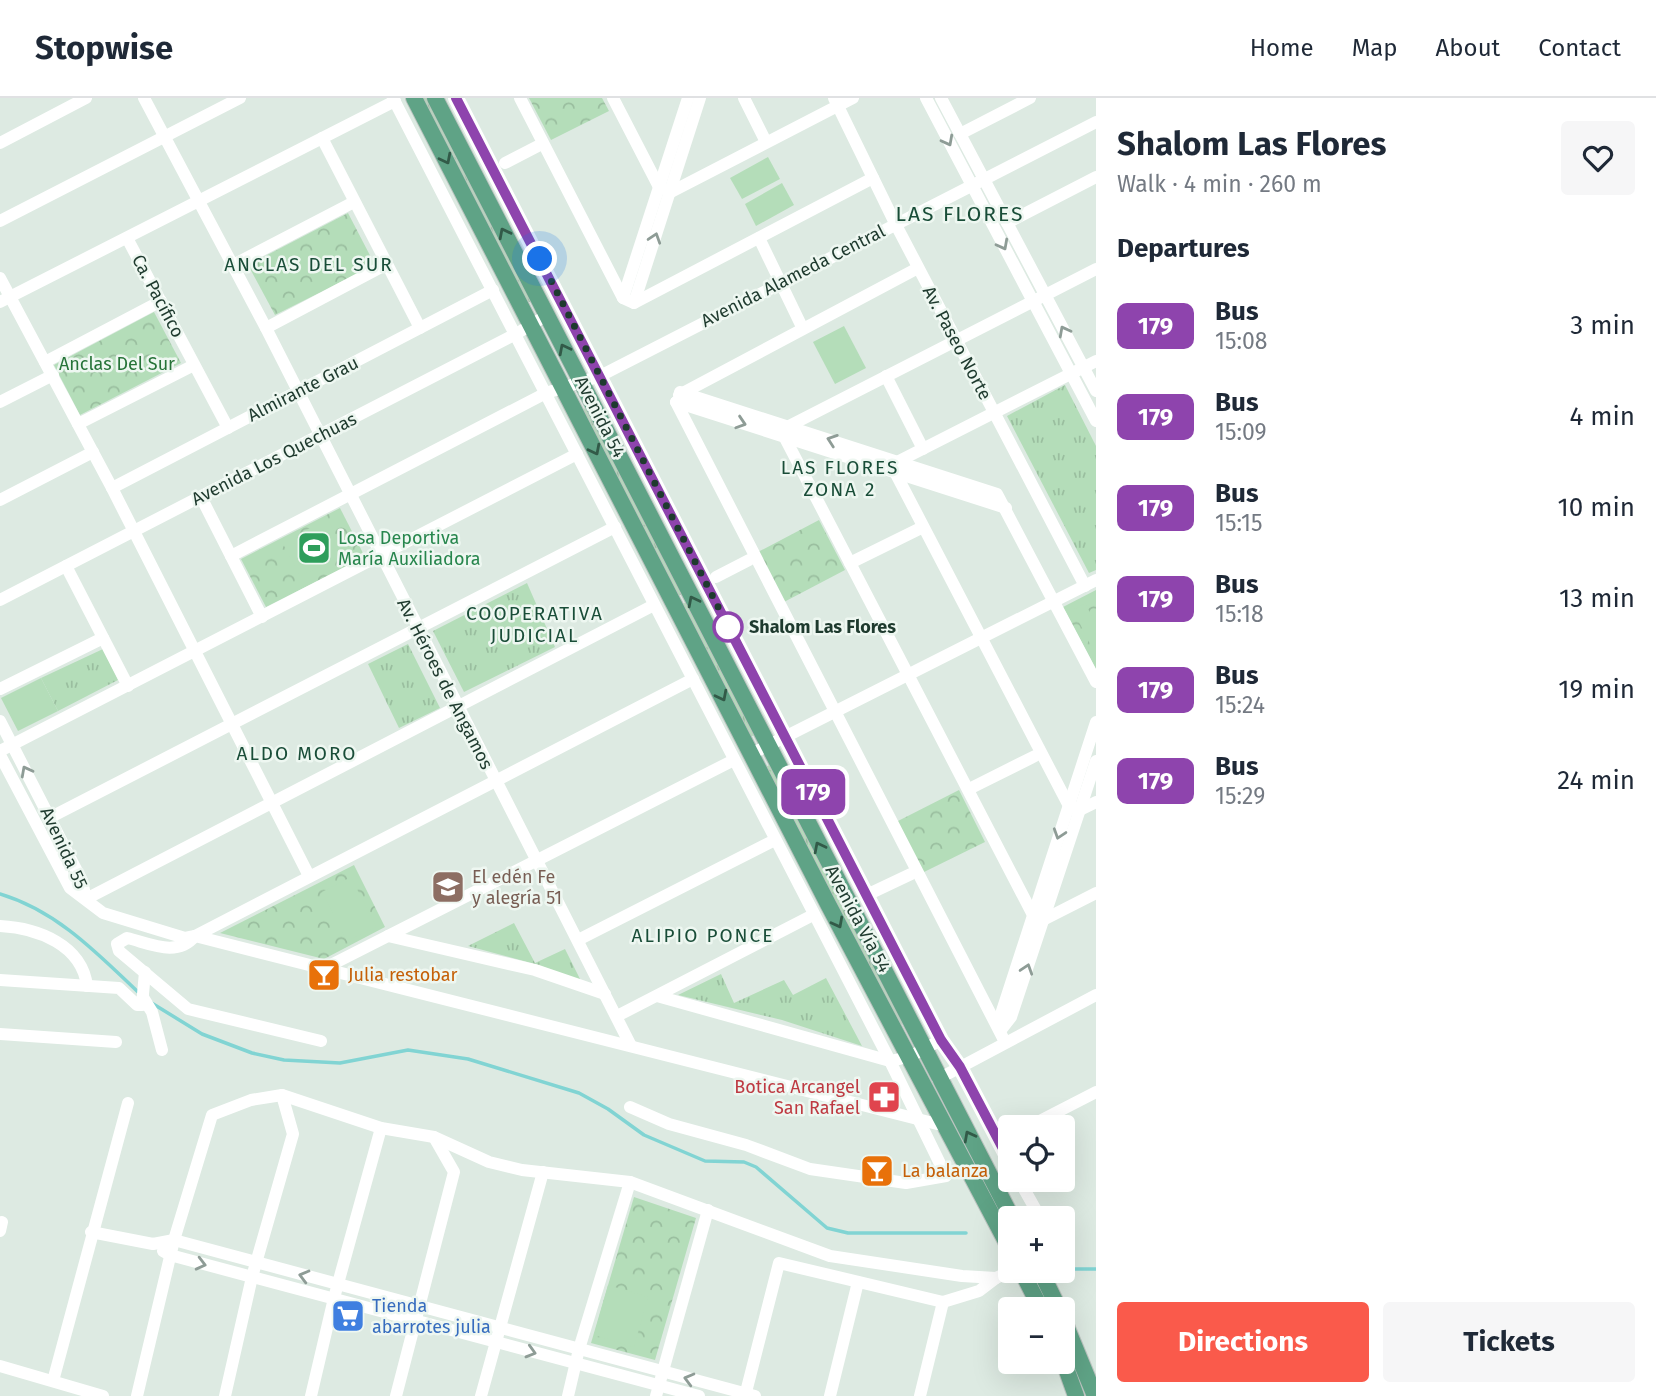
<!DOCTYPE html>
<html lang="en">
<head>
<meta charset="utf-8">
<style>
  :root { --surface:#fff; --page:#f6f6f7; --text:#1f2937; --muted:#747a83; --line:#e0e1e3; --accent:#fa5a4b }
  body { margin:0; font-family:"Fira Sans",sans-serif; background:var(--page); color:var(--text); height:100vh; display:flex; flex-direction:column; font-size:26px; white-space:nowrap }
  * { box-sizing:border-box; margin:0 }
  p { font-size:23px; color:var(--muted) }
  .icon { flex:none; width:38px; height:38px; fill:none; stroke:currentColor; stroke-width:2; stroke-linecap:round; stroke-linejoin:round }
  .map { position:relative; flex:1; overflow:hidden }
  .side { display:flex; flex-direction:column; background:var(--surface); width:560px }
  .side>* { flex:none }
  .badge { padding:0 14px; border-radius:10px; font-size:24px; line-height:46px }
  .fabs { position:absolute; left:998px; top:1017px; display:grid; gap:14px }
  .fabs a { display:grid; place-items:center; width:77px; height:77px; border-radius:7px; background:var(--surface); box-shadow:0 7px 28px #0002; font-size:35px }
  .you { position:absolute; width:35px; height:35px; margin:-18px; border:5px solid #fff; border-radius:50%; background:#1a73e8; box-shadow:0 0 0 10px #1a73e833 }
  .map>.badge { position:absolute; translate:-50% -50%; box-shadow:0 0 0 4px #fff }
  h2 { padding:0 21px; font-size:26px; line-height:63px }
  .round { display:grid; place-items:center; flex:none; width:74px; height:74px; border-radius:7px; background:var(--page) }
  .head { display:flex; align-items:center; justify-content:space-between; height:119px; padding:0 21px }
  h1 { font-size:33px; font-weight:700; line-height:52px }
  .primary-button { display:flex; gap:14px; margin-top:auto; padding:14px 21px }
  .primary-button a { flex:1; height:80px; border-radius:7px; background:var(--accent); color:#fff; font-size:28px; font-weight:700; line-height:80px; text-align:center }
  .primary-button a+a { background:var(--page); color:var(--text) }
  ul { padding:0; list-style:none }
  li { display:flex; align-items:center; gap:21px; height:91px; padding:0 21px }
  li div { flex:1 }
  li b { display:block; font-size:26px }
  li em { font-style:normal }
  li .badge { min-width:77px; font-weight:700; text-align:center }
  header { display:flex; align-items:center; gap:42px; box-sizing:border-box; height:98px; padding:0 35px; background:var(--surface); border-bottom:2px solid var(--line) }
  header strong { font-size:33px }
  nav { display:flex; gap:38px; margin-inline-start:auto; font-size:24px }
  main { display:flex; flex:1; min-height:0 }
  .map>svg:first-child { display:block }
</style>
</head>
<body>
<header>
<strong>Stopwise</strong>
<nav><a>Home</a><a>Map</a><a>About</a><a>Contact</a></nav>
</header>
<main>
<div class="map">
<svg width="1096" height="1298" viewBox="0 0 1096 1298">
  <defs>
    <pattern id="grass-tufts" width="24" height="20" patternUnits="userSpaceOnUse" patternTransform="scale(1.75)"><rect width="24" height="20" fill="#b4ddb9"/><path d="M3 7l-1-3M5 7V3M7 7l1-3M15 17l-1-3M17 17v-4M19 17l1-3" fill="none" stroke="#9abe9f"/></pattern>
    <pattern id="park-crowns" width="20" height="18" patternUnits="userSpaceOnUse" patternTransform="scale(1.75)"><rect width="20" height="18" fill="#b4ddb9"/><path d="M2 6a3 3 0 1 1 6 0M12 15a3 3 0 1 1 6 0" fill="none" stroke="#9abe9f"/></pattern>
  </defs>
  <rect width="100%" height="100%" fill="#ddeae2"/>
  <g fill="url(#grass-tufts)">
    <path d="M420 0H428L533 202 526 206Z"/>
    <path d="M1065 287 1096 348V472L1089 475 1007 318Z"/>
    <path d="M588 309 684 495 676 499 581 312Z"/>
    <path d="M527 485 555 549 464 594 433 533Z"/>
    <path d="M688 503 756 636 749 640 681 507Z"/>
    <path d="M408 546 440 610 399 630 368 566Z"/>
    <path d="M103 551 118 582 58 613 41 580Z"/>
    <path d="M771 666 904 925 897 928 764 670Z"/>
    <path d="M514 825 535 865 565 851 582 885 535 866 468 848Z"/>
    <path d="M721 876 734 905 784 882 793 897 826 880 862 948 782 922 678 897Z"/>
  </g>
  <g fill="url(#park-crowns)">
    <path d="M529 0H602L609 13 551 42Z"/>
    <path d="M348 115 375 167 275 217 248 167Z"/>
    <path d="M154 214 181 265 80 317 54 267Z"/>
    <path d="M340 410 365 459 266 509 241 461Z"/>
    <path d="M819 422 845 472 784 504 758 454Z"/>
    <path d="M1096 492V571L1063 509Z"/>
    <path d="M959 692 985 744 922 775 896 724Z"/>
    <path d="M354 767 385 829 324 861 220 835Z"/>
    <path d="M634 1099 696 1120 655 1262 591 1245Z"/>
  </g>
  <g fill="#b4ddb9">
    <path d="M768 59 780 81 742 101 730 80Z"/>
    <path d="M782 85 794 107 756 128 745 106Z"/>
    <path d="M844 228 866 270 835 286 813 244Z"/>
    <path d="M328 421 345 456 300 478 282 444Z"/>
    <path d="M1085 505 1096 526V546L1091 548 1073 512Z"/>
    <path d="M41 580 58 613 18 633 1 600Z"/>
    <path d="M351 779 376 829 347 843 322 794Z"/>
    <path d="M608 1187 648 1199 634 1249 594 1237Z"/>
  </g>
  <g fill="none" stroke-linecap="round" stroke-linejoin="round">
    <g stroke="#81d4d3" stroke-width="3.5">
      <path d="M0 796C57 813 97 855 139 895"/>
      <path d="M150 904 202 936 252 955 284 962 340 965 408 952 468 961 579 995 608 1011 644 1037 705 1063 744 1064 756 1069 827 1130 848 1135H966"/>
      <path d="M1073 1171H1096"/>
    </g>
    <defs>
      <g id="major">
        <path d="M414 0 829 808 1010 1151"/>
        <path d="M435 0 1012 1120"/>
        <path d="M1021 1172 1041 1211"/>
        <path d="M1040 1172 1059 1211"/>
        <path d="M1062 1218 1095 1298"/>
        <path d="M1062 1259 1076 1298"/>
      </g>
    </defs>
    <use href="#major" stroke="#bcc4c0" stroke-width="18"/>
    <g stroke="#fff" stroke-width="12">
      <path d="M144 0 266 230 631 948"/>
      <path d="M393 0 890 963 946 1078 906 1085 810 1071 746 1047 669 1026 630 1009"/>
      <path d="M456 0 941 942 960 969 1010 1064"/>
      <path d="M520 0 623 200 634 205 873 80"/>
      <path d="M613 0 659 89 671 94 853 0"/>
      <path d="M744 0 766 44"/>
      <path d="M834 0 895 125 1085 488"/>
      <path d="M926 0 1096 323"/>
      <path d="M941 0 1096 293"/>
      <path d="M960 36 1030 0"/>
      <path d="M322 40 420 230"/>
      <path d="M0 45 86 0"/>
      <path d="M505 65 538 48"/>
      <path d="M0 123 240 0"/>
      <path d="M1007 125 1096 79"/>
      <path d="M127 140 228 330"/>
      <path d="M759 140 802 229"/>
      <path d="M233 167 354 104"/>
      <path d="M1096 171 789 328 785 340 1033 817 1043 822 1096 795"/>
      <path d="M0 180 112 390 309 778"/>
      <path d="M623 200 688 0"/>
      <path d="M0 204 395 3"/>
      <path d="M634 205 700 0"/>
      <path d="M266 230 387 166"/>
      <path d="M1096 263 897 364 896 376 1069 708 1080 712 1096 704"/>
      <path d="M45 264 161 203"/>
      <path d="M886 278 923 351"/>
      <path d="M680 294 997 396 1096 584"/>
      <path d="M679 297 918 170"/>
      <path d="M0 304 53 277"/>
      <path d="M676 304 1005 944"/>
      <path d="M676 304 1006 410"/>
      <path d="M78 326 194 267"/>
      <path d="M112 390 493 192"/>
      <path d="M201 399 262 519"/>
      <path d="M0 402 93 354"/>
      <path d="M231 458 546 295 600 278 1096 24"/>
      <path d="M850 465 923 429"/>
      <path d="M66 468 128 588"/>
      <path d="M716 479 749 462"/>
      <path d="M0 502 516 236 547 217"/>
      <path d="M0 591 103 540"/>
      <path d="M0 623 82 783 86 801"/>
      <path d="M0 653 577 356"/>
      <path d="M751 656 1096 482"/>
      <path d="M0 657 70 790 103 815 185 840 195 838 945 1028"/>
      <path d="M973 689 1035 658"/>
      <path d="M51 719 615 429"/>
      <path d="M873 794 911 776"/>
      <path d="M86 801 654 507"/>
      <path d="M0 828C38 830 82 847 87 888"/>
      <path d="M388 838 535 872 605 896"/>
      <path d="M578 842 775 742"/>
      <path d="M323 871 734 662"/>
      <path d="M0 882 119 890 137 907H142L145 874"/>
      <path d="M657 898 890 963 909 959 941 942"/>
      <path d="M144 901 152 914 162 952"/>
      <path d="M617 918 813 817"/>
      <path d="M1000 929 1001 916 1096 624"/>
      <path d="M1000 933 1011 919 1096 663"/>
      <path d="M0 936 116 944"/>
      <path d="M321 943 188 911 119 853 117 846 127 840C149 845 177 860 195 838L693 581"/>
      <path d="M938 981 1096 897"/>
      <path d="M1028 1029 1096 994"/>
      <path d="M1019 1082 1037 1114V1120"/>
      <path d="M0 1133 2 1124"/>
      <path d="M91 1134 153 1146 174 1142 755 1298"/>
      <path d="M163 1153 170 1157 699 1298"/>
      <path d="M0 1268 103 1298"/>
      <path d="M53 1283 128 1005"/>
      <path d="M137 1298 174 1142 212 1017 251 1002 282 997 381 1030 434 1039 489 1064 522 1072 630 1084 830 1158 962 1178 996 1180 1013 1172"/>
      <path d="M225 1298 252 1179 293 1036 282 997"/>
      <path d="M311 1298 334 1200 381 1030"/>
      <path d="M396 1298 454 1074 434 1039"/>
      <path d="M481 1298 543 1074"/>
      <path d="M568 1298 579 1251 630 1084"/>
      <path d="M656 1298 708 1112"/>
      <path d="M745 1298 779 1165 943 1204 979 1193 996 1180"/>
      <path d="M830 1298 858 1184"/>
      <path d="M920 1298 943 1204"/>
    </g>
    <use href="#major" stroke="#5fa386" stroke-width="16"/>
  </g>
  <defs><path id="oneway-chevron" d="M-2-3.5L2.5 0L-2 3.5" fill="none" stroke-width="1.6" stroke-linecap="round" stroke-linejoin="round" transform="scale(1.75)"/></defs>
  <g stroke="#8e9c96">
    <use href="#oneway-chevron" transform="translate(948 43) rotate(62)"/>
    <use href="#oneway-chevron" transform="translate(655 140) rotate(-72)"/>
    <use href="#oneway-chevron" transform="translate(1003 147) rotate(62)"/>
    <use href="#oneway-chevron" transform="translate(1064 233) rotate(-118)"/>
    <use href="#oneway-chevron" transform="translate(741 325) rotate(18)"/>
    <use href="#oneway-chevron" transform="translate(832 342) rotate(-161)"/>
    <use href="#oneway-chevron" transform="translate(26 673) rotate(-118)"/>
    <use href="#oneway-chevron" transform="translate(1059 736) rotate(108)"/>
    <use href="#oneway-chevron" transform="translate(1027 871) rotate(-72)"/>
    <use href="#oneway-chevron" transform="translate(201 1166) rotate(14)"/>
    <use href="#oneway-chevron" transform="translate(304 1178) rotate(-165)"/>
    <use href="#oneway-chevron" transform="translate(531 1254) rotate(16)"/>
    <use href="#oneway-chevron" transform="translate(689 1281) rotate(-165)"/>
  </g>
  <g stroke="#325a48">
    <use href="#oneway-chevron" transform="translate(446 61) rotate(63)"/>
    <use href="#oneway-chevron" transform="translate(504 135) rotate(-117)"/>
    <use href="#oneway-chevron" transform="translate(564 251) rotate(-117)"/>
    <use href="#oneway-chevron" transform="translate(595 352) rotate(63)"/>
    <use href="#oneway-chevron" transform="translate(693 503) rotate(-117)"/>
    <use href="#oneway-chevron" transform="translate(722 598) rotate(63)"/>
    <use href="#oneway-chevron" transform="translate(819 749) rotate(-117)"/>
    <use href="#oneway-chevron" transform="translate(838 825) rotate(62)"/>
    <use href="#oneway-chevron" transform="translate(969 1038) rotate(-118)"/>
  </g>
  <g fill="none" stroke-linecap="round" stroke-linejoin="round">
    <defs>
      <path id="line" d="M456 0 941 942 960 969 1010 1064"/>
    </defs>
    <use href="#line" stroke="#fff" stroke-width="16"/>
    <use href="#line" stroke="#8e44ad" stroke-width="10"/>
    <path stroke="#1e3a2e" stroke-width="7" stroke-dasharray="0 12.6" d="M540 161 730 532 728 529"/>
  </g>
  <defs>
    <symbol id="stadium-square" viewBox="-11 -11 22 22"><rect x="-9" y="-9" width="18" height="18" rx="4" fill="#2e9e5b" stroke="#eef7f1"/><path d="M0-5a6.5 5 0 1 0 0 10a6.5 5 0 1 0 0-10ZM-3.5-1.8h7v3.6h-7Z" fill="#fff"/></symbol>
    <symbol id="school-square" viewBox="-11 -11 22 22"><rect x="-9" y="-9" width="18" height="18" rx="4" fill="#8d6e63" stroke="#eef7f1"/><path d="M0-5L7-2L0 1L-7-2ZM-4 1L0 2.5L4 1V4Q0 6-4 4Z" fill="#fff"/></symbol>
    <symbol id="bar-square" viewBox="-11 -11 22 22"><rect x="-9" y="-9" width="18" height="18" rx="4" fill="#e8710a" stroke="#eef7f1"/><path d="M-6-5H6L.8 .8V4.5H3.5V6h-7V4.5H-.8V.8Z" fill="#fff"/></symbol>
    <symbol id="pharmacy-square" viewBox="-11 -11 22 22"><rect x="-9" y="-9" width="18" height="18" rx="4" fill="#e0444e" stroke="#eef7f1"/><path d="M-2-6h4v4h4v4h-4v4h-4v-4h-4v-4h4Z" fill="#fff"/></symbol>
    <symbol id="supermarket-square" viewBox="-11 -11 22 22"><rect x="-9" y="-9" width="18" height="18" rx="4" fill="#3f7fe0" stroke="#eef7f1"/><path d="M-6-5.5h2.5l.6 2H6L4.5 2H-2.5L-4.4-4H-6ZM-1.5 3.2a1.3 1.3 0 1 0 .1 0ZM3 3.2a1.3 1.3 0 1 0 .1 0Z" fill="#fff"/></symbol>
  </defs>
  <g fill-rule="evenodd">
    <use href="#stadium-square" x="295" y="431" width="38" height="38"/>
    <use href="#school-square" x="429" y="770" width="38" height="38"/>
    <use href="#bar-square" x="305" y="858" width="38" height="38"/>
    <use href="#pharmacy-square" x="865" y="980" width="38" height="38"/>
    <use href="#bar-square" x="858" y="1054" width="38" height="38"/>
    <use href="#supermarket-square" x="329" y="1199" width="38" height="38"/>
  </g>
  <circle fill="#fff" stroke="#8e44ad" stroke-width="3.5" cx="728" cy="529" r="14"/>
  <g text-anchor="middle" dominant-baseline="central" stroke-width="5" stroke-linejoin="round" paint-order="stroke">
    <g font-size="18" fill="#1e3a2e" stroke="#eef7f1">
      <text transform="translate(793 178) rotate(-27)">Avenida Alameda Central</text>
      <text transform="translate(158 198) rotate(62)">Ca. Pacífico</text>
      <text transform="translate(957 245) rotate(62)">Av. Paseo Norte</text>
      <text transform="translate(303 291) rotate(-27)">Almirante Grau</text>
      <text transform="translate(600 319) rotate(63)">Avenida 54</text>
      <text transform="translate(274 361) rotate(-27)">Avenida Los Quechuas</text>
      <text transform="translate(445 586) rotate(63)">Av. Héroes de Angamos</text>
      <text transform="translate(64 750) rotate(65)">Avenida 55</text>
      <text transform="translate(858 821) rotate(62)">Avenida Vía 54</text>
    </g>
    <g font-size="18" fill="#267338" stroke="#eef7f1">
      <text x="117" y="266">Anclas Del Sur</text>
    </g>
    <g font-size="18" fill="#27864d" stroke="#eef7f1" text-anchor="start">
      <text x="338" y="440">Losa Deportiva<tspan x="338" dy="21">María Auxiliadora</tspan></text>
    </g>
    <g font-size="18" font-weight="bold" fill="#1e3a2e" stroke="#eef7f1" text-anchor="start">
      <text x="749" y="529">Shalom Las Flores</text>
    </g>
    <g font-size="18" fill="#785e54" stroke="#eef7f1" text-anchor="start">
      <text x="472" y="779">El edén Fe<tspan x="472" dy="21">y alegría 51</tspan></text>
    </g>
    <g font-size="18" fill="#c56008" stroke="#eef7f1" text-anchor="start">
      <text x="348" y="877">Julia restobar</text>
      <text x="902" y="1073">La balanza</text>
    </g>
    <g font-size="18" fill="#be3a42" stroke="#eef7f1" text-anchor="end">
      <text x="860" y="989">Botica Arcangel<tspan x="860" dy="21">San Rafael</tspan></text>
    </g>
    <g font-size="18" fill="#366cbe" stroke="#eef7f1" text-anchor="start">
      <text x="372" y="1208">Tienda<tspan x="372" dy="21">abarrotes julia</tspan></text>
    </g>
    <g font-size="19" letter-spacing="2" fill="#194d38" stroke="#eef7f1">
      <text x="309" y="166">ANCLAS DEL SUR</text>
      <text x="840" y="369">LAS FLORES<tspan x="840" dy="22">ZONA 2</tspan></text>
      <text x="535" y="515">COOPERATIVA<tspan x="535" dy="22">JUDICIAL</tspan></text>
      <text x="297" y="655">ALDO MORO</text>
      <text x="703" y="837">ALIPIO PONCE</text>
    </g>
    <g font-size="21" letter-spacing="2" fill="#194d38" stroke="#eef7f1">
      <text x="960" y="116">LAS FLORES</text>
    </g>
  </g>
</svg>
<div class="fabs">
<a><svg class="icon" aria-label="locate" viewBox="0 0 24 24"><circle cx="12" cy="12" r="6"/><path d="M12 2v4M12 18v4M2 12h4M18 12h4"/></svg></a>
<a>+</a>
<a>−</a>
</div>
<div class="you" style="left:540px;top:161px"></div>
<b class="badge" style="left:813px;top:694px;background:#8e44ad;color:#fff">179</b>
</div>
<section class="side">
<div class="head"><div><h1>Shalom Las Flores</h1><p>Walk · 4 min · 260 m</p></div><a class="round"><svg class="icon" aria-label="heart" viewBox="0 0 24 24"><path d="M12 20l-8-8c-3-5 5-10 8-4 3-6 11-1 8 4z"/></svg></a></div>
<h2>Departures</h2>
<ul>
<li><span class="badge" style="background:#8e44ad;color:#fff">179</span><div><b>Bus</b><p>15:08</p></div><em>3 min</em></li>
<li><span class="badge" style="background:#8e44ad;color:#fff">179</span><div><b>Bus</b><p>15:09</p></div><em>4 min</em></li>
<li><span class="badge" style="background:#8e44ad;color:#fff">179</span><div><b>Bus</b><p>15:15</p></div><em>10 min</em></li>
<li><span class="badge" style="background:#8e44ad;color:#fff">179</span><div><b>Bus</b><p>15:18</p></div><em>13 min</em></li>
<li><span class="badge" style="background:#8e44ad;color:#fff">179</span><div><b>Bus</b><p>15:24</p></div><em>19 min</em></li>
<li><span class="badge" style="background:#8e44ad;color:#fff">179</span><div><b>Bus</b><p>15:29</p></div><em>24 min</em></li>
</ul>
<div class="primary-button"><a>Directions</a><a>Tickets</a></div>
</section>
</main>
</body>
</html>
